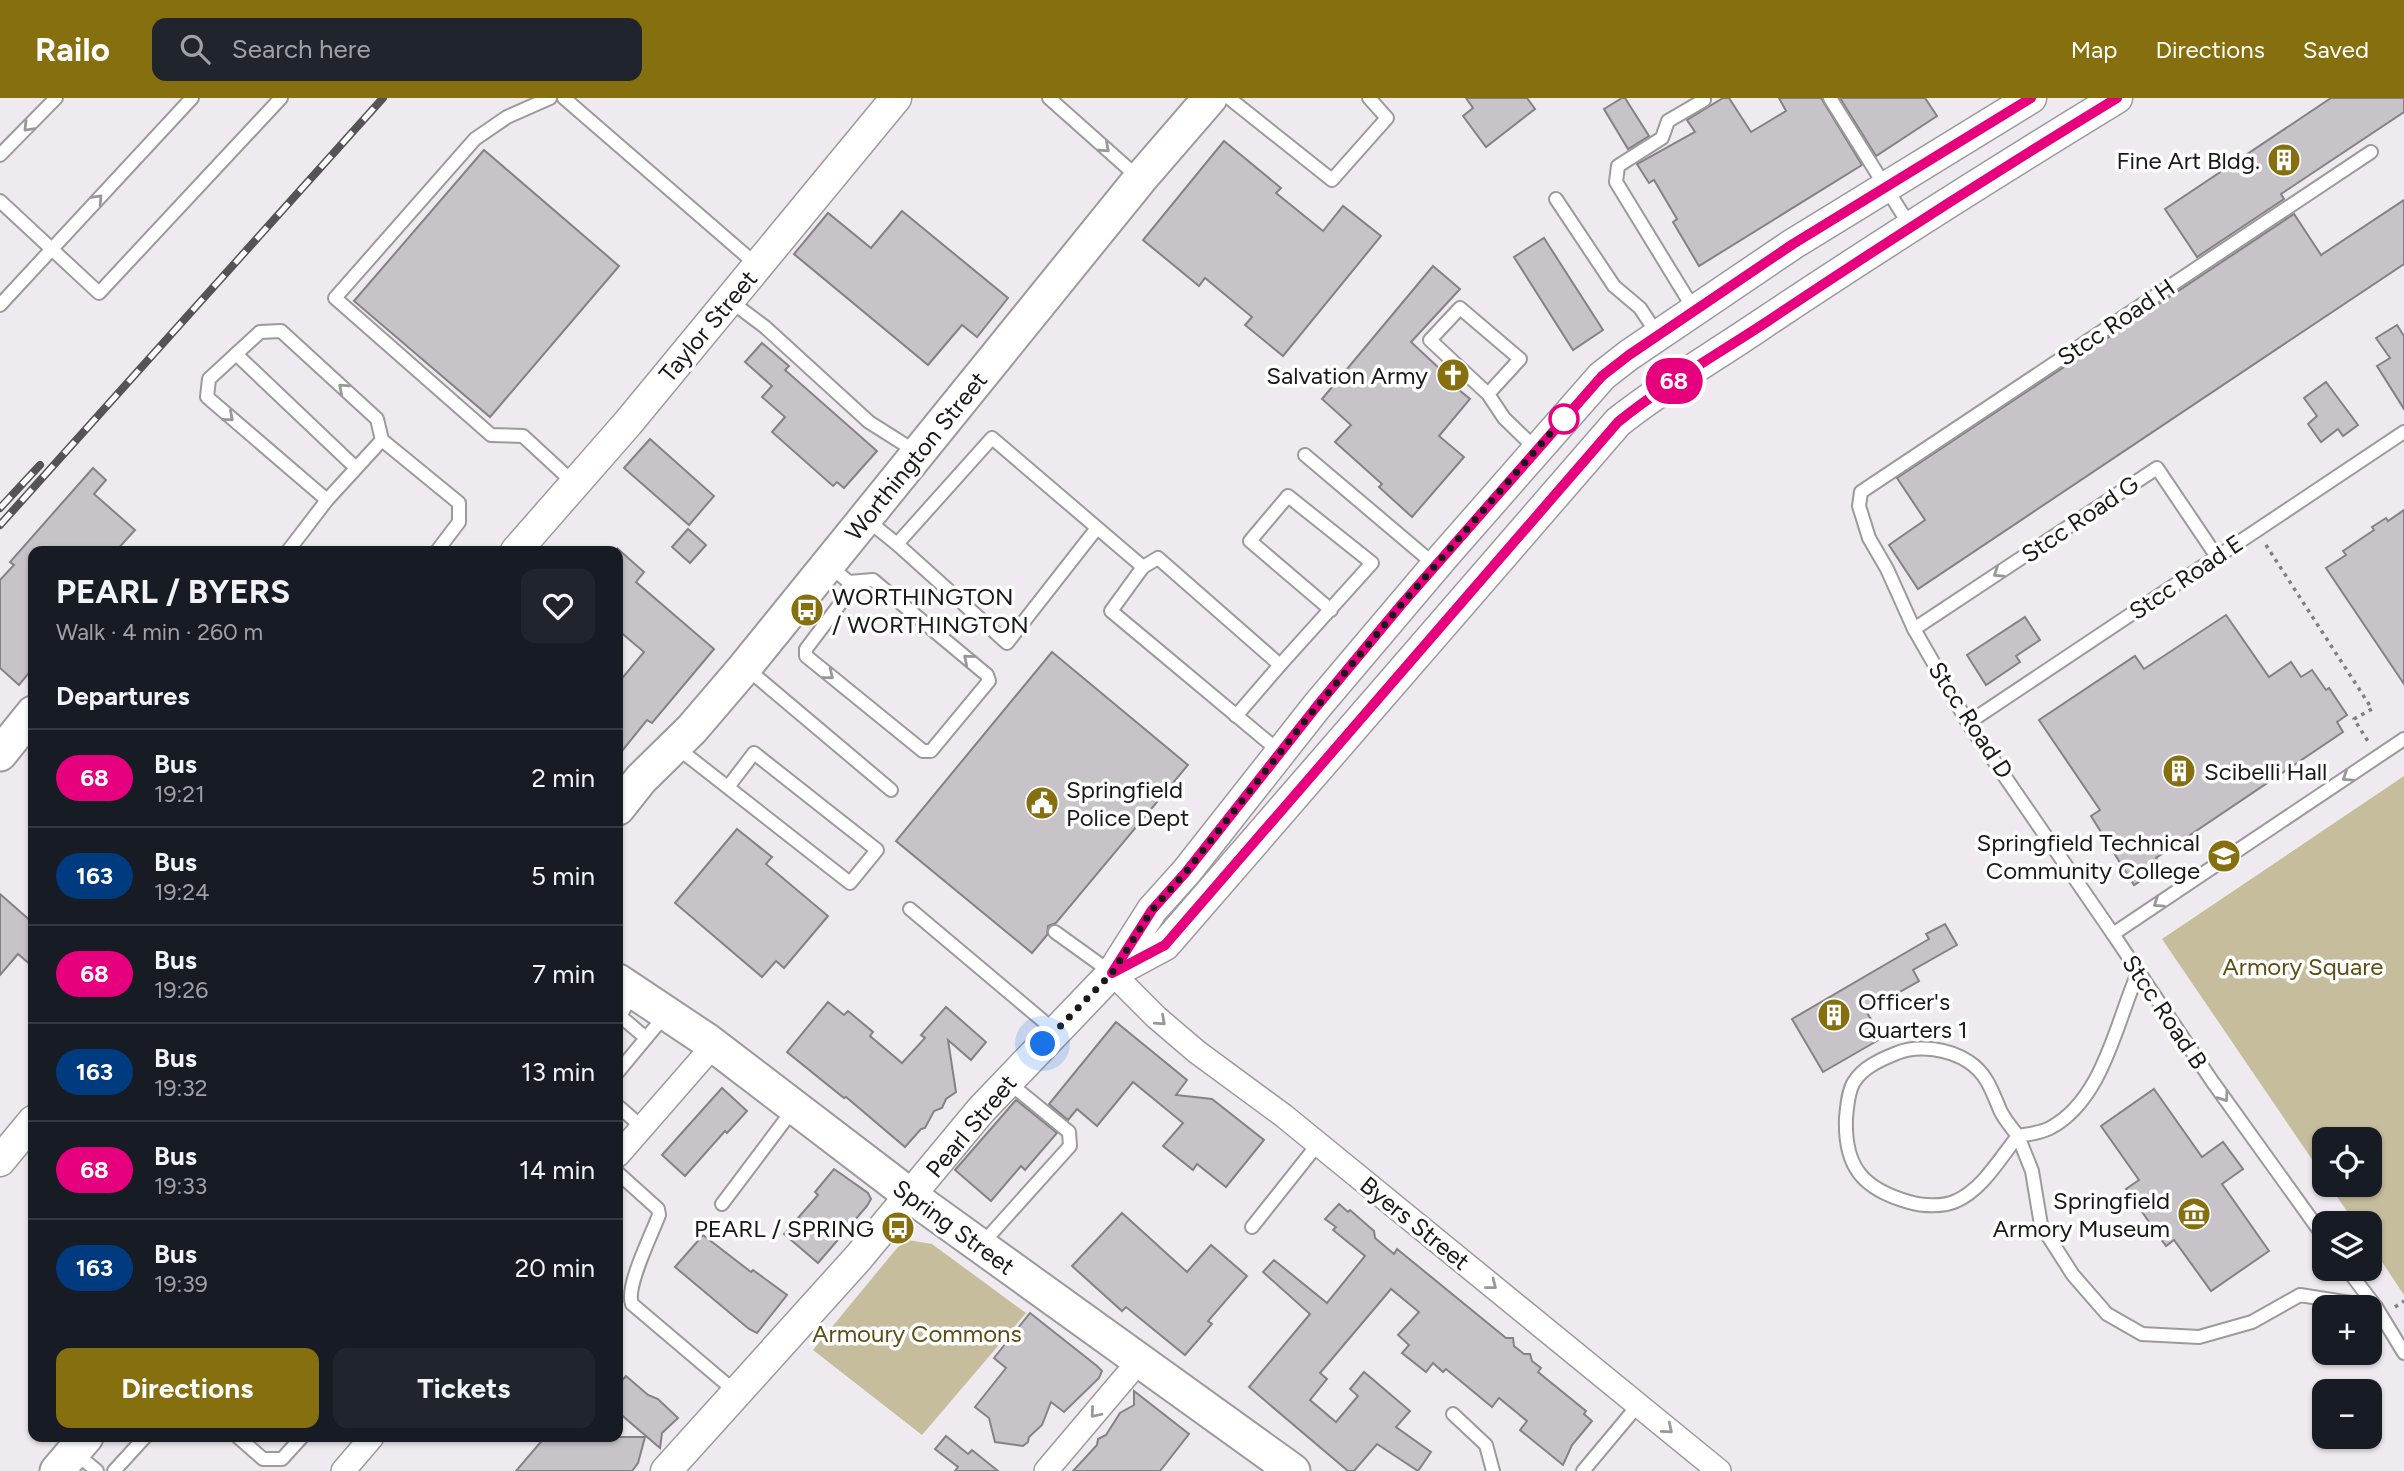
<!DOCTYPE html>
<html lang="en">
<head>
<meta charset="utf-8">
<style>
  :root { --surface:#171b24; --page:#20242c; --text:#f1f3f6; --muted:#9ea1a6; --line:#363941; --accent:#866f0e }
  body { margin:0; font-family:Figtree,sans-serif; background:var(--page); color:var(--text); height:100vh; display:flex; flex-direction:column; font-size:26px; white-space:nowrap }
  * { box-sizing:border-box; margin:0 }
  p { font-size:23px; color:var(--muted) }
  .icon { flex:none; width:38px; height:38px; fill:none; stroke:currentColor; stroke-width:2; stroke-linecap:round; stroke-linejoin:round }
  .map { position:relative; flex:1; overflow:hidden }
  .panel { position:absolute; left:28px; top:448px; width:595px; height:896px; display:flex; flex-direction:column; background:var(--surface); border-radius:14px; box-shadow:0 2px 5px #0004 }
  .panel>* { flex:none }
  .badge { padding:0 14px; border-radius:23px; font-size:24px; line-height:46px }
  .tools { position:absolute; left:2312px; top:1029px; display:grid; gap:14px }
  .tools a { display:grid; place-items:center; width:70px; height:70px; border-radius:14px; background:var(--surface); box-shadow:0 2px 5px #0004; font-size:35px }
  .you { position:absolute; width:35px; height:35px; margin:-18px; border:5px solid #fff; border-radius:50%; background:#1a73e8; box-shadow:0 0 0 10px #1a73e833 }
  .map>.badge { position:absolute; translate:-50% -50%; box-shadow:0 0 0 4px #fff }
  h2 { padding:0 28px; font-size:26px; line-height:63px }
  .round { display:grid; place-items:center; flex:none; width:74px; height:74px; border-radius:14px; background:var(--page) }
  .summary { display:flex; align-items:center; justify-content:space-between; height:119px; padding:0 28px }
  h1 { font-size:33px; font-weight:700; line-height:52px }
  .action { display:flex; gap:14px; margin-top:auto; padding:14px 28px }
  .action a { flex:1; height:80px; border-radius:14px; background:var(--accent); color:#fff; font-size:28px; font-weight:700; line-height:80px; text-align:center }
  .action a+a { background:var(--page); color:var(--text) }
  ul { padding:0; list-style:none }
  li { display:flex; align-items:center; gap:21px; height:98px; padding:0 28px; border-top:2px solid var(--line) }
  li div { flex:1 }
  li b { display:block; font-size:26px }
  li em { font-style:normal }
  li .badge { min-width:77px; font-weight:700; text-align:center }
  header { display:flex; align-items:center; gap:42px; box-sizing:border-box; height:98px; padding:0 35px; background:var(--accent); color:#fff }
  header strong { font-size:33px }
  nav { display:flex; gap:38px; margin-inline-start:auto; font-size:24px }
  .search { width:490px; height:63px; background:var(--page); display:flex; align-items:center; gap:18px; box-sizing:border-box; padding:0 24px; border-radius:14px; color:var(--muted); font-size:26px }
  .map>svg:first-child { display:block }
</style>
</head>
<body>
<header>
<strong>Railo</strong>
<div class="search"><svg class="icon" aria-label="search" viewBox="0 0 24 24"><circle cx="10" cy="10" r="6"/><path d="M15 15l6 6"/></svg>Search here</div>
<nav><a>Map</a><a>Directions</a><a>Saved</a></nav>
</header>
<div class="map">
<svg width="2404" height="1373" viewBox="0 0 2404 1373">
  <rect width="100%" height="100%" fill="#efeaef"/>
  <g fill="#c6bd9d">
    <path d="M2404 678V1197L2370 1146V1125H2355L2329 1087H2370V1041H2324V1079L2162 841Z"/>
    <path d="M908 1142 932 1146 1026 1215 922 1337 813 1252 897 1150Z"/>
  </g>
  <g fill="#c8c3c8" stroke="#868186" stroke-width="2">
    <path d="M1466 0H1527L1535 11 1486 49 1463 18 1473 10Z"/>
    <path d="M1622 0H1625L1649 38 1628 51 1604 11Z"/>
    <path d="M1723 0H1729L1751 34 1786 13 1779 0H1821L1862 67 1699 168 1673 124 1677 121 1654 82 1649 85 1637 66 1695 34 1687 22Z"/>
    <path d="M1840 0H1925L1937 18 1876 58Z"/>
    <path d="M2331 0H2404V14L2281 96 2284 101 2197 159 2165 111Z"/>
    <path d="M1224 43 1281 90 1276 95 1323 133 1343 108 1381 138 1283 258 1245 227 1252 219 1205 180 1199 188 1143 142Z"/>
    <path d="M484 52 619 168 490 319 354 203Z"/>
    <path d="M2404 102V166L1918 491 1889 447 1925 422 1897 380 2294 116 2321 157Z"/>
    <path d="M902 113 1008 200 977 239 962 227 928 267 794 156 828 115 871 150Z"/>
    <path d="M1544 140 1603 232 1573 252 1514 159Z"/>
    <path d="M1433 168 1460 191 1411 244 1440 271 1437 274 1470 301 1439 338 1464 359 1412 419 1379 389 1382 386 1335 344 1351 327 1322 301Z"/>
    <path d="M2397 227 2404 238V311L2377 268 2390 260 2376 240Z"/>
    <path d="M762 245 789 268 785 272 877 353 844 390 837 384 833 388 772 334 785 319 762 299 772 288 745 264Z"/>
    <path d="M2326 284 2358 327 2343 338 2338 331 2321 344 2308 326 2317 318 2304 300Z"/>
    <path d="M650 341 714 398 689 427 624 370Z"/>
    <path d="M93 370 106 382 94 396 135 432 116 453H33V570L19 587 0 570V482L14 467 10 464Z"/>
    <path d="M2404 412V586L2326 470 2346 457 2343 453 2374 432 2372 429 2386 420 2388 423Z"/>
    <path d="M688 431 706 447 690 465 672 449Z"/>
    <path d="M618 451 644 474 636 484 714 551 652 625 647 622 618 658V585L644 554 618 532Z"/>
    <path d="M2226 517 2269 579 2291 564 2301 579 2312 572 2326 592 2329 590 2347 617 2337 624 2343 634 2156 760 2163 769 2134 787 2091 718 2100 712 2039 622 2135 558 2144 571Z"/>
    <path d="M2025 519 2040 542 2016 558 2020 564 1986 587 1967 557Z"/>
    <path d="M1052 554 1188 667 1056 825 1048 828 1047 837 1032 855 896 743Z"/>
    <path d="M737 731 772 759 766 766 828 818 784 870 776 863 762 879 675 805Z"/>
    <path d="M0 796 33 825V869L18 856 0 877Z"/>
    <path d="M1945 826 1957 847 1913 872 1919 883 1866 913 1882 940 1823 974 1792 921 1929 841 1926 836Z"/>
    <path d="M828 904 844 917 848 913 873 934 870 938 902 965 925 940 921 937 946 909 986 944 971 962 948 942 956 994 946 1001 942 1010 934 1013 925 1030 921 1031 905 1049 846 999 844 1000 787 954Z"/>
    <path d="M1116 924 1187 982 1176 997 1212 1001 1264 1042 1226 1089 1197 1066 1193 1072 1163 1048 1183 1025 1133 984 1097 1028 1077 1011 1068 1022 1049 1006Z"/>
    <path d="M722 990 747 1013 727 1035 725 1033 685 1078 662 1057Z"/>
    <path d="M2154 991 2202 1059 2223 1044 2243 1071 2222 1086 2269 1153 2211 1193 2174 1142 2166 1148 2126 1091 2139 1082 2101 1028Z"/>
    <path d="M1016 1002 1057 1035 1025 1072 1021 1068 991 1103 955 1072Z"/>
    <path d="M834 1071 868 1095 871 1101 867 1108 818 1165 784 1136 818 1097 815 1094Z"/>
    <path d="M1339 1106 1348 1114 1350 1112 1374 1133 1375 1140 1394 1156 1397 1151 1506 1240H1513L1514 1248 1524 1256H1530L1532 1263 1541 1270 1538 1274 1586 1313 1584 1316 1592 1323 1572 1347 1563 1367 1520 1332 1527 1323 1499 1300 1492 1309 1446 1271 1443 1274 1433 1265 1426 1274 1402 1255 1409 1247 1398 1237 1419 1214 1391 1191 1320 1275 1327 1281 1310 1302 1336 1324 1358 1298 1350 1291 1364 1274 1410 1313 1396 1329 1431 1354 1418 1373 1377 1346 1354 1373H1348L1249 1289 1310 1216 1263 1174 1274 1162 1327 1205 1365 1158 1333 1132 1336 1129 1325 1121Z"/>
    <path d="M1122 1115 1187 1174 1211 1147 1247 1178 1208 1223 1212 1226 1185 1257 1126 1209 1122 1213 1072 1168Z"/>
    <path d="M703 1137 751 1174 753 1172 787 1197 757 1235 749 1231 675 1169Z"/>
    <path d="M1030 1215 1097 1268 1102 1273 1099 1280 1064 1314 1051 1304 1042 1327 1029 1339 1028 1344 1023 1348 995 1344 989 1320 975 1309 1006 1270 994 1260Z"/>
    <path d="M626 1278 648 1297 658 1301 678 1320 662 1335 660 1350 618 1314V1287Z"/>
    <path d="M1134 1293 1189 1336 1160 1373H1073L1097 1347 1098 1341 1106 1337 1120 1315 1134 1307Z"/>
    <path d="M946 1338 968 1356 972 1352 998 1373H955L958 1369 935 1351Z"/>
    <path d="M545 1339H645L638 1365 632 1373H516Z"/>
  </g>
  <g fill="none" stroke-linecap="round" stroke-linejoin="round">
    <defs>
      <g id="service">
        <path d="M550 0 507 19 475 41 335 200 491 337 523 338 575 386"/>
        <path d="M564 0 758 168"/>
        <path d="M1049 0 1140 81"/>
        <path d="M1229 0 1332 82 1387 20 1369 0"/>
        <path d="M1830 0 1910 128"/>
        <path d="M0 57 56 0"/>
        <path d="M1556 101 1614 188 1640 210 1658 237"/>
        <path d="M0 103 99 195 281 0"/>
        <path d="M729 202 765 229 869 324 918 355"/>
        <path d="M0 207 192 0"/>
        <path d="M1695 213 1616 84 1618 68 1662 40 1668 23 1704 2"/>
        <path d="M236 256 356 370"/>
        <path d="M1488 296 1520 261 1460 210 1430 242 1488 296 1504 320 1537 352"/>
        <path d="M1305 357 1435 467"/>
        <path d="M327 402 207 299 209 281 260 234 281 233 377 321 382 342 459 405V424L437 453"/>
        <path d="M867 422 897 446 992 340 1143 469 1111 513 1280 654"/>
        <path d="M897 446 1007 545 1097 430"/>
        <path d="M288 453 327 402 382 342"/>
        <path d="M828 467 849 484 873 482 987 577 989 583 931 653H923L806 558V551L846 498 849 484"/>
        <path d="M1143 469 1158 460 1280 567 1372 465 1288 398 1250 443 1331 512"/>
        <path d="M1914 531 2157 370 2217 459"/>
        <path d="M745 569 891 692"/>
        <path d="M1236 618 1280 567"/>
        <path d="M1968 625 2404 334"/>
        <path d="M675 648 850 785 877 752 754 655 728 689"/>
        <path d="M910 811 1055 933"/>
        <path d="M1055 834 1112 875"/>
        <path d="M2113 836 1968 625 1914 531 1887 471 1869 440 1859 408 1861 394 2371 54"/>
        <path d="M2138 875C2116 925 2103 1002 2050 1030 2041 1035 2028 1036 2018 1038 2012 1030 2004 1021 2000 1012 1992 993 1987 976 1969 964 1950 951 1918 946 1897 955 1882 961 1863 969 1854 984 1848 993 1847 1010 1846 1020 1844 1069 1863 1091 1909 1104 1922 1108 1944 1109 1956 1103 1983 1091 2000 1060 2018 1038L2032 1073 2041 1127 2073 1177 2107 1216 2142 1236 2199 1239 2252 1224 2300 1197 2376 1209"/>
        <path d="M634 894 620 918 646 940"/>
        <path d="M618 974 667 915"/>
        <path d="M618 1008 642 1029"/>
        <path d="M618 1075 658 1111 659 1117C652 1136 625 1189 632 1206L737 1295"/>
        <path d="M722 1106 795 1009"/>
        <path d="M1252 1129 1318 1046"/>
        <path d="M2324 1139 2212 983 2113 836 2404 641"/>
        <path d="M981 1147 1070 1048 1069 1034 1008 984"/>
        <path d="M2347 1171 2376 1209 2404 1255"/>
        <path d="M1453 1316 1486 1347 1493 1373"/>
        <path d="M238 1339 263 1361H282L302 1339"/>
        <path d="M74 1354 97 1373"/>
        <path d="M114 1373 145 1339"/>
        <path d="M1583 1373 1639 1306"/>
      </g>
      <g id="minor">
        <path d="M1112 875 1156 919 1197 954 1284 1018 1719 1373"/>
        <path d="M618 1057 713 948"/>
        <path d="M343 1373 372 1339"/>
        <path d="M1046 1373 1139 1263"/>
      </g>
      <g id="tertiary">
        <path d="M516 453 628 325 896 0"/>
        <path d="M1113 875 1165 847 1618 324C1663 288 1712 260 1759 228 1877 149 1996 74 2117 0"/>
        <path d="M0 1063 33 1023"/>
        <path d="M666 1373 858 1160 981 1012 1112 875 1152 812 1187 773 1317 608 1444 458 1602 278 1629 257 1793 146 2031 0"/>
      </g>
      <g id="secondary">
        <path d="M0 656 33 615"/>
        <path d="M618 710 641 681 692 631 745 569 1140 81 1210 0"/>
        <path d="M618 883 708 943 911 1098 1293 1373"/>
        <path d="M57 1373 86 1339"/>
      </g>
    </defs>
    <use href="#service" stroke="#9d999d" stroke-width="16"/>
    <use href="#minor" stroke="#9d999d" stroke-width="26"/>
    <use href="#tertiary" stroke="#9d999d" stroke-width="33"/>
    <use href="#secondary" stroke="#9d999d" stroke-width="37"/>
    <g stroke="#817e81" stroke-width="3.5" stroke-dasharray="3.5 5" stroke-linecap="butt">
      <path d="M2266 447 2372 611 2354 621 2369 645"/>
      <path d="M2395 1209 2404 1203"/>
    </g>
    <use href="#service" stroke="#fff" stroke-width="12"/>
    <use href="#minor" stroke="#fff" stroke-width="23"/>
    <use href="#tertiary" stroke="#fff" stroke-width="30"/>
    <use href="#secondary" stroke="#fff" stroke-width="33"/>
    <defs>
      <g id="rail">
        <path d="M0 410 40 367"/>
        <path d="M0 427 383 0"/>
      </g>
    </defs>
    <use href="#rail" stroke="#555355" stroke-width="8"/>
    <use href="#rail" stroke="#fff" stroke-width="5" stroke-dasharray="16" stroke-linecap="butt"/>
  </g>
  <defs><path id="oneway-chevron" d="M-2-3.5L2.5 0L-2 3.5" fill="none" stroke-width="1.6" stroke-linecap="round" stroke-linejoin="round" transform="scale(1.75)"/></defs>
  <g stroke="#989898">
    <use href="#oneway-chevron" transform="translate(28 29) rotate(134)"/>
    <use href="#oneway-chevron" transform="translate(1105 50) rotate(42)"/>
    <use href="#oneway-chevron" transform="translate(98 101) rotate(-47)"/>
    <use href="#oneway-chevron" transform="translate(343 290) rotate(-138)"/>
    <use href="#oneway-chevron" transform="translate(229 319) rotate(41)"/>
    <use href="#oneway-chevron" transform="translate(1998 475) rotate(146)"/>
    <use href="#oneway-chevron" transform="translate(968 561) rotate(-140)"/>
    <use href="#oneway-chevron" transform="translate(829 577) rotate(39)"/>
    <use href="#oneway-chevron" transform="translate(2347 679) rotate(146)"/>
    <use href="#oneway-chevron" transform="translate(2158 805) rotate(146)"/>
    <use href="#oneway-chevron" transform="translate(1161 923) rotate(42)"/>
    <use href="#oneway-chevron" transform="translate(2224 999) rotate(55)"/>
    <use href="#oneway-chevron" transform="translate(1492 1187) rotate(38)"/>
    <use href="#oneway-chevron" transform="translate(1095 1315) rotate(130)"/>
    <use href="#oneway-chevron" transform="translate(1668 1331) rotate(40)"/>
  </g>
  <g fill="none" stroke-linecap="round" stroke-linejoin="round">
    <defs>
      <path id="line" d="M2031 0 1793 146 1629 257 1602 278 1401 507 1317 608 1186 774 1152 812 1112 875 1165 847 1618 324C1665 286 1718 256 1768 223 1883 146 1999 72 2117 0"/>
    </defs>
    <use href="#line" stroke="#fff" stroke-width="16"/>
    <use href="#line" stroke="#e6007e" stroke-width="10"/>
    <path stroke="#1a191a" stroke-width="7" stroke-dasharray="0 12.6" d="M1043 946 1112 875 1152 812 1186 774 1305 623 1401 507 1569 314 1564 321"/>
  </g>
  <defs>
    <symbol id="building-disc" viewBox="-11 -11 22 22"><circle r="9.5" fill="#866f0e" stroke="#fff"/><path d="M-4-6H4V6H1V3H-1V6H-4ZM-2.5-4.3h1.7v1.8h-1.7ZM.8-4.3h1.7v1.8H.8ZM-2.5-1h1.7V.8h-1.7ZM.8-1h1.7V.8H.8Z" fill="#fff"/></symbol>
    <symbol id="church-disc" viewBox="-11 -11 22 22"><circle r="9.5" fill="#866f0e" stroke="#fff"/><path d="M-1.2-6h2.4v3.5h3.3v2.4h-3.3V6h-2.4V-.1h-3.3v-2.4h3.3Z" fill="#fff"/></symbol>
    <symbol id="bus-disc" viewBox="-11 -11 22 22"><circle r="9.5" fill="#866f0e" stroke="#fff"/><path d="M-5-6H5V4H4V6H2V4H-2V6H-4V4H-5ZM-3.5-4V0h7V-4ZM-3.5 1.2v1.5H-2V1.2ZM2 1.2v1.5H3.5V1.2Z" fill="#fff"/></symbol>
    <symbol id="civic-disc" viewBox="-11 -11 22 22"><circle r="9.5" fill="#866f0e" stroke="#fff"/><path d="M-.6-6.5H3V-4.5H.6V-3L4-1V1h2V6H-6V1h2V-1L-.6-3ZM-1.2 2.5V6h2.4V2.5Z" fill="#fff"/></symbol>
    <symbol id="university-disc" viewBox="-11 -11 22 22"><circle r="9.5" fill="#866f0e" stroke="#fff"/><path d="M0-5L7-2L0 1L-7-2ZM-4 1L0 2.5L4 1V4Q0 6-4 4Z" fill="#fff"/></symbol>
    <symbol id="museum-disc" viewBox="-11 -11 22 22"><circle r="9.5" fill="#866f0e" stroke="#fff"/><path d="M0-6L6-3V-2H-6V-3ZM-5-1h2V3h-2ZM-1-1h2V3h-2ZM3-1h2V3H3ZM-6 4H6V6H-6Z" fill="#fff"/></symbol>
  </defs>
  <g fill-rule="evenodd">
    <use href="#building-disc" x="2265" y="43" width="38" height="38"/>
    <use href="#church-disc" x="1434" y="258" width="38" height="38"/>
    <use href="#bus-disc" x="788" y="493" width="38" height="38"/>
    <use href="#building-disc" x="2160" y="654" width="38" height="38"/>
    <use href="#civic-disc" x="1023" y="686" width="38" height="38"/>
    <use href="#university-disc" x="2205" y="739" width="38" height="38"/>
    <use href="#building-disc" x="1815" y="898" width="38" height="38"/>
    <use href="#museum-disc" x="2175" y="1097" width="38" height="38"/>
    <use href="#bus-disc" x="879" y="1111" width="38" height="38"/>
  </g>
  <circle fill="#fff" stroke="#e6007e" stroke-width="3.5" cx="1564" cy="321" r="14"/>
  <g text-anchor="middle" dominant-baseline="central" stroke-width="7" stroke-linejoin="round" paint-order="stroke">
    <g font-size="24" fill="#1a191a" stroke="#fff" text-anchor="end">
      <text x="2260" y="62">Fine Art Bldg.</text>
      <text x="1428" y="277">Salvation Army</text>
      <text x="832" y="498" text-anchor="start">WORTHINGTON<tspan x="832" dy="28">/ WORTHINGTON</tspan></text>
      <text x="2204" y="673" text-anchor="start">Scibelli Hall</text>
      <text x="1066" y="691" text-anchor="start">Springfield<tspan x="1066" dy="28">Police Dept</tspan></text>
      <text x="2200" y="744">Springfield Technical<tspan x="2200" dy="28">Community College</tspan></text>
      <text x="1858" y="903" text-anchor="start">Officer's<tspan x="1858" dy="28">Quarters 1</tspan></text>
      <text x="2170" y="1102">Springfield<tspan x="2170" dy="28">Armory Museum</tspan></text>
      <text x="874" y="1130">PEARL / SPRING</text>
    </g>
    <g font-size="24" fill="#1a191a" stroke="#fff">
      <text transform="translate(2116 224) rotate(-34)">Stcc Road H</text>
      <text transform="translate(708 228) rotate(-50)">Taylor Street</text>
      <text transform="translate(916 358) rotate(-51)">Worthington Street</text>
      <text transform="translate(2080 421) rotate(-34)">Stcc Road G</text>
      <text transform="translate(2186 479) rotate(-34)">Stcc Road E</text>
      <text transform="translate(1971 622) rotate(57)">Stcc Road D</text>
      <text transform="translate(2165 914) rotate(56)">Stcc Road B</text>
      <text transform="translate(971 1028) rotate(-50)">Pearl Street</text>
      <text transform="translate(1415 1125) rotate(39)">Byers Street</text>
      <text transform="translate(954 1129) rotate(36)">Spring Street</text>
    </g>
    <g font-size="24" fill="#5c4d14" stroke="#fff">
      <text x="2303" y="868">Armory Square</text>
      <text x="917" y="1235">Armoury Commons</text>
    </g>
  </g>
</svg>
<div class="tools">
<a><svg class="icon" aria-label="locate" viewBox="0 0 24 24"><circle cx="12" cy="12" r="6"/><path d="M12 2v4M12 18v4M2 12h4M18 12h4"/></svg></a>
<a><svg class="icon" aria-label="layers" viewBox="0 0 24 24"><path d="M12 4l9 5-9 5-9-5zM3 14l9 5 9-5"/></svg></a>
<a>+</a>
<a>−</a>
</div>
<div class="you" style="left:1043px;top:946px"></div>
<b class="badge" style="left:1674px;top:283px;background:#e6007e;color:#fff">68</b>
<section class="panel">
<div class="summary"><div><h1>PEARL / BYERS</h1><p>Walk · 4 min · 260 m</p></div><a class="round"><svg class="icon" aria-label="heart" viewBox="0 0 24 24"><path d="M12 20l-8-8c-3-5 5-10 8-4 3-6 11-1 8 4z"/></svg></a></div>
<h2>Departures</h2>
<ul>
<li><span class="badge" style="background:#e6007e;color:#fff">68</span><div><b>Bus</b><p>19:21</p></div><em>2 min</em></li>
<li><span class="badge" style="background:#003b80;color:#fff">163</span><div><b>Bus</b><p>19:24</p></div><em>5 min</em></li>
<li><span class="badge" style="background:#e6007e;color:#fff">68</span><div><b>Bus</b><p>19:26</p></div><em>7 min</em></li>
<li><span class="badge" style="background:#003b80;color:#fff">163</span><div><b>Bus</b><p>19:32</p></div><em>13 min</em></li>
<li><span class="badge" style="background:#e6007e;color:#fff">68</span><div><b>Bus</b><p>19:33</p></div><em>14 min</em></li>
<li><span class="badge" style="background:#003b80;color:#fff">163</span><div><b>Bus</b><p>19:39</p></div><em>20 min</em></li>
</ul>
<div class="action"><a>Directions</a><a>Tickets</a></div>
</section>
</div>
</body>
</html>
